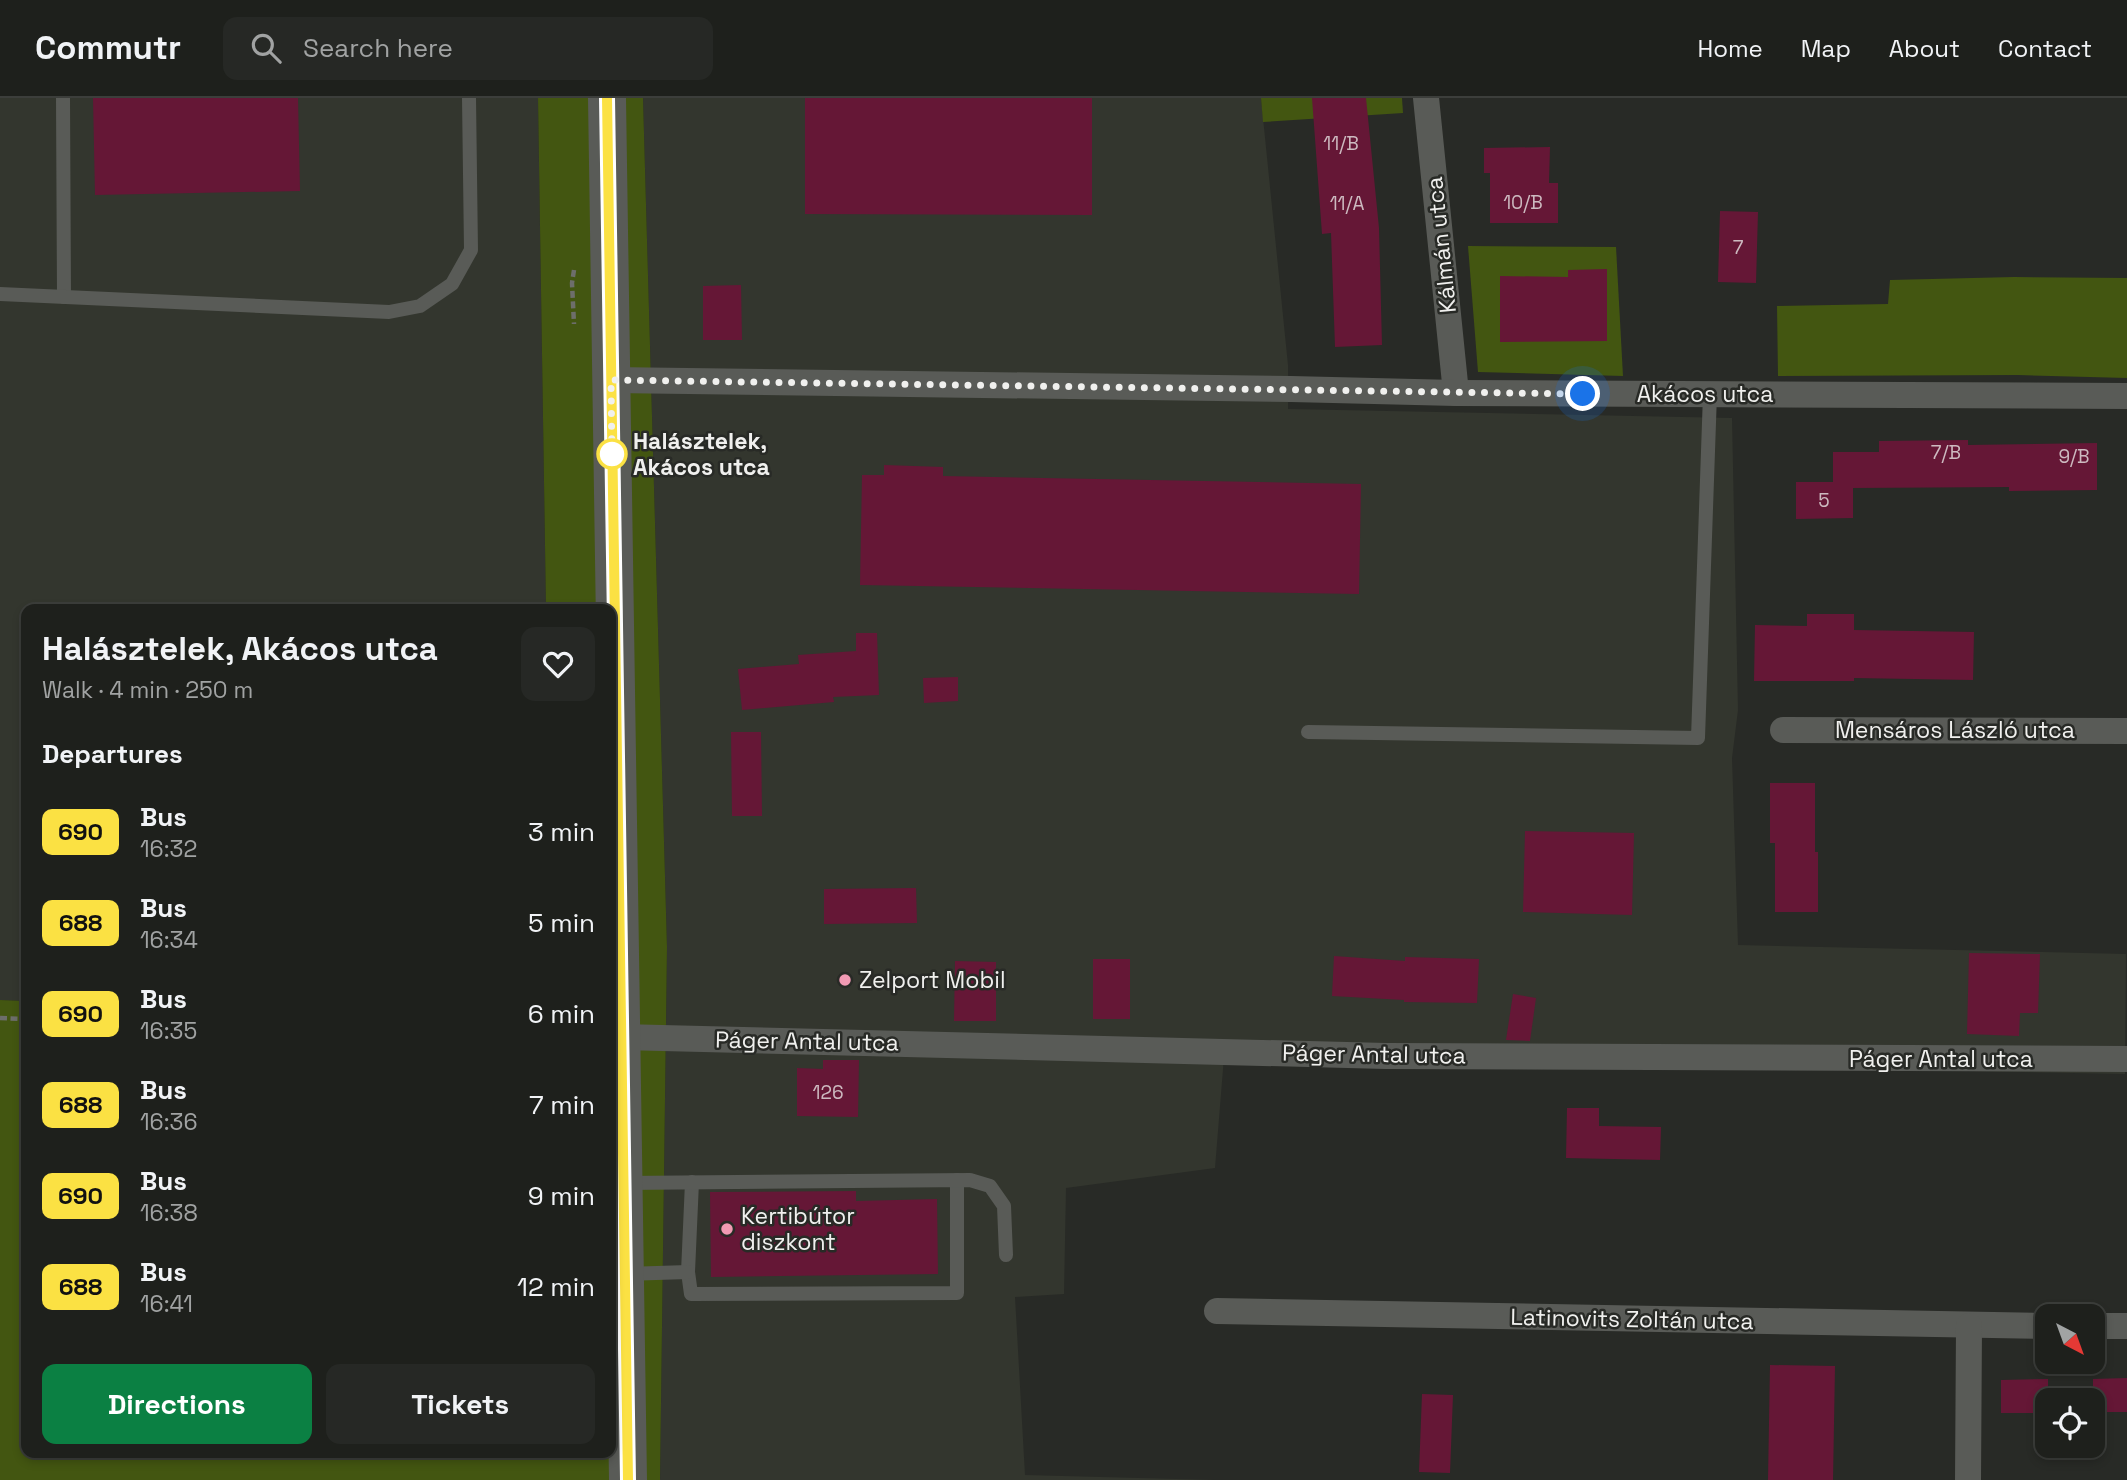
<!DOCTYPE html>
<html lang="en">
<head>
<meta charset="utf-8">
<style>
  :root { --surface:#1e201c; --page:#262825; --text:#f1f3f6; --muted:#a1a3a3; --line:#3c3e3b; --accent:#0b8043 }
  body { margin:0; font-family:"Space Grotesk",sans-serif; background:var(--page); color:var(--text); height:100vh; display:flex; flex-direction:column; font-size:26px; white-space:nowrap }
  * { box-sizing:border-box; margin:0 }
  p { font-size:23px; color:var(--muted) }
  .icon { flex:none; width:38px; height:38px; fill:none; stroke:currentColor; stroke-width:2; stroke-linecap:round; stroke-linejoin:round }
  .map { position:relative; flex:1; overflow:hidden }
  .panel { position:absolute; left:21px; top:506px; width:595px; height:854px; display:flex; flex-direction:column; background:var(--surface); border-radius:14px; box-shadow:0 4px 10px #0003,0 0 0 2px var(--line) }
  .panel>* { flex:none }
  .badge { padding:0 14px; border-radius:10px; font-size:24px; line-height:46px }
  .needle { width:46px; rotate:139deg }
  .tools { position:absolute; left:2035px; top:1206px; display:grid; gap:14px }
  .tools a { display:grid; place-items:center; width:70px; height:70px; border-radius:14px; background:var(--surface); box-shadow:0 4px 10px #0003,0 0 0 2px var(--line); font-size:35px }
  .you { position:absolute; width:35px; height:35px; margin:-18px; border:5px solid #fff; border-radius:50%; background:#1a73e8; box-shadow:0 0 0 10px #1a73e833 }
  .map>.badge { position:absolute; translate:-50% -50%; box-shadow:0 0 0 4px #fff }
  h2 { padding:0 21px; font-size:26px; line-height:63px }
  .round { display:grid; place-items:center; flex:none; width:74px; height:74px; border-radius:14px; background:var(--page) }
  .summary { display:flex; align-items:center; justify-content:space-between; height:119px; padding:0 21px }
  h1 { font-size:33px; font-weight:700; line-height:52px }
  .action { display:flex; gap:14px; margin-top:auto; padding:14px 21px }
  .action a { flex:1; height:80px; border-radius:14px; background:var(--accent); color:#fff; font-size:28px; font-weight:700; line-height:80px; text-align:center }
  .action a+a { background:var(--page); color:var(--text) }
  ul { padding:0; list-style:none }
  li { display:flex; align-items:center; gap:21px; height:91px; padding:0 21px }
  li div { flex:1 }
  li b { display:block; font-size:26px }
  li em { font-style:normal }
  li .badge { min-width:77px; font-weight:700; text-align:center }
  header { display:flex; align-items:center; gap:42px; box-sizing:border-box; height:98px; padding:0 35px; background:var(--surface); border-bottom:2px solid var(--line) }
  header strong { font-size:33px }
  nav { display:flex; gap:38px; margin-inline-start:auto; font-size:24px }
  .search { width:490px; height:63px; background:var(--page); display:flex; align-items:center; gap:18px; box-sizing:border-box; padding:0 24px; border-radius:14px; color:var(--muted); font-size:26px }
  .map>svg:first-child { display:block }
</style>
</head>
<body>
<header>
<strong>Commutr</strong>
<div class="search"><svg class="icon" aria-label="search" viewBox="0 0 24 24"><circle cx="10" cy="10" r="6"/><path d="M15 15l6 6"/></svg>Search here</div>
<nav><a>Home</a><a>Map</a><a>About</a><a>Contact</a></nav>
</header>
<div class="map">
<svg width="2127" height="1382" viewBox="0 0 2127 1382">
  <rect width="100%" height="100%" fill="#282a26"/>
  <g fill="#33362e">
    <path d="M0 0H538L546 511H26V903L0 902Z"/>
    <path d="M643 0H1261L1288 267V311L1732 320 1738 612 1732 660 1738 847 2126 856 2125 976 1224 959 1215 1070 1066 1090 1064 1196 1015 1199 1025 1377 1215 1382H660L667 849Z"/>
  </g>
  <g fill="#435611">
    <path d="M538 0H643L667 849 660 1382H0V902L26 903V1354H611V511H546Z"/>
    <path d="M1261 0H1402L1403 15 1263 24Z"/>
    <path d="M1468 148 1616 149 1623 278 1478 274Z"/>
    <path d="M2014 179 2127 180V280L2018 277 1778 278 1777 208 1888 206 1890 182Z"/>
  </g>
  <g fill="#651736">
    <path d="M93 0H298L300 93 95 97Z"/>
    <path d="M805 0H1092V117L805 116Z"/>
    <path d="M1312 0H1366L1379 130 1382 247 1335 249 1331 135 1322 136Z"/>
    <path d="M1550 49 1549 85H1558V125H1490V75H1484V50Z"/>
    <path d="M1720 113 1758 114 1756 185 1718 184Z"/>
    <path d="M1607 171V243L1500 244V178L1568 179V172Z"/>
    <path d="M741 187 742 242H703V188Z"/>
    <path d="M1968 342V347L2097 345V392L2009 393V389L1853 390V420L1796 421V384H1833V354H1879V343Z"/>
    <path d="M884 367 943 369V378L1361 386 1359 496 860 487 862 377H884Z"/>
    <path d="M1807 516H1854V532L1974 534 1973 582 1854 580V583H1754L1755 527 1807 528Z"/>
    <path d="M856 535H877L879 597 833 599 834 604 742 612 738 571 799 566 798 557 856 553Z"/>
    <path d="M958 579V603L924 605 923 580Z"/>
    <path d="M731 634H761L762 718H732Z"/>
    <path d="M1770 685H1815V754H1818V814H1775V745H1770Z"/>
    <path d="M1525 733 1634 735 1632 817 1523 814Z"/>
    <path d="M916 790 917 825 824 826V791Z"/>
    <path d="M1969 855 2040 856 2038 915H2020L2019 938 1967 936Z"/>
    <path d="M1334 858 1405 863V859L1479 861 1477 905 1404 904V902L1332 898Z"/>
    <rect x="1093" y="861" width="37" height="60"/>
    <path d="M955 863 996 864V923H954Z"/>
    <path d="M1513 896 1536 900 1530 943 1506 942Z"/>
    <path d="M823 962H859L858 1019 797 1018V970L823 971Z"/>
    <path d="M1567 1010H1599V1028L1661 1029 1660 1062 1566 1060Z"/>
    <path d="M856 1093V1103L937 1101 938 1176 711 1179 710 1094Z"/>
    <path d="M1770 1267 1835 1268 1833 1382H1768Z"/>
    <path d="M2127 1280V1314H2093V1281Z"/>
    <path d="M2048 1281V1315H2001V1282Z"/>
    <path d="M1422 1296 1453 1297 1450 1375 1419 1374Z"/>
  </g>
  <g fill="none" stroke-linecap="round" stroke-linejoin="round">
    <g stroke="#6d6e6b" stroke-width="4.5" stroke-dasharray="7 3.5" stroke-linecap="butt">
      <path d="M574 172 572 185 574 226"/>
      <path d="M0 920 26 921"/>
    </g>
    <g stroke="#595b57" stroke-width="14">
      <path d="M63 0 64 199"/>
      <path d="M0 196 389 214 420 208 452 186 471 152 469 0"/>
      <path d="M1308 634 1698 640 1710 296"/>
      <path d="M692 1084 688 1174 691 1196 957 1195V1082"/>
      <path d="M624 1085 970 1082 990 1088 1004 1108 1006 1157"/>
      <path d="M625 1176 688 1174"/>
    </g>
    <g stroke="#595b57" stroke-width="26">
      <path d="M1426 0 1456 295"/>
      <path d="M611 282 1291 291 1456 295 2127 298"/>
      <path d="M1783 632 2127 633"/>
      <path d="M621 939 1386 958 2127 961"/>
      <path d="M1217 1213 2048 1228"/>
      <path d="M2093 1228H2127"/>
      <path d="M1968 1382 1969 1228"/>
    </g>
    <path stroke="#595b57" stroke-width="38" d="M607 0 628 1382"/>
  </g>
  <g fill="none" stroke-linecap="round" stroke-linejoin="round">
    <defs>
      <path id="line" d="M607 0 628 1382"/>
    </defs>
    <use href="#line" stroke="#fff" stroke-width="16"/>
    <use href="#line" stroke="#fbe143" stroke-width="10"/>
    <path stroke="#f0f0ee" stroke-width="7" stroke-dasharray="0 12.6" d="M612 356V361L611 282 1583 296"/>
  </g>
  <circle fill="#fff" stroke="#fbe143" stroke-width="3.5" cx="612" cy="356" r="14"/>
  <g fill="#f19ab3" stroke="#282a26" stroke-width="2.5">
    <circle cx="845" cy="882" r="7"/>
    <circle cx="727" cy="1131" r="7"/>
  </g>
  <g text-anchor="middle" dominant-baseline="central" stroke-width="5" stroke-linejoin="round" paint-order="stroke">
    <g font-size="19" fill="#cdbac0">
      <text x="1341" y="45">11/B</text>
      <text x="1523" y="104">10/B</text>
      <text x="1347" y="105">11/A</text>
      <text x="1738" y="149">7</text>
      <text x="1946" y="354">7/B</text>
      <text x="2074" y="358">9/B</text>
      <text x="1824" y="402">5</text>
      <text x="828" y="994">126</text>
    </g>
    <g font-size="23" fill="#f0f0ee" stroke="#282a26">
      <text transform="translate(1441 147) rotate(-96)">Kálmán utca</text>
      <text x="1705" y="296">Akácos utca</text>
      <text x="1955" y="632">Mensáros László utca</text>
      <text transform="translate(807 943) rotate(1)">Páger Antal utca</text>
      <text transform="translate(1374 956) rotate(1)">Páger Antal utca</text>
      <text x="1941" y="961">Páger Antal utca</text>
      <text transform="translate(1632 1221) rotate(1)">Latinovits Zoltán utca</text>
    </g>
    <g font-size="23" font-weight="bold" fill="#f0f0ee" stroke="#282a26" text-anchor="start">
      <text x="633" y="343">Halásztelek,<tspan x="633" dy="26">Akácos utca</tspan></text>
    </g>
    <g font-size="23" fill="#f0f0ee" stroke="#282a26" text-anchor="start">
      <text x="859" y="882">Zelport Mobil</text>
      <text x="741" y="1118">Kertibútor<tspan x="741" dy="26">diszkont</tspan></text>
    </g>
  </g>
</svg>
<div class="tools">
<a><svg class="needle" viewBox="-14 -14 28 28"><path d="M0-13l5 13h-10z" fill="#e53935"/><path d="M0 13l5-13h-10z" fill="#a1a3a3"/></svg></a>
<a><svg class="icon" aria-label="locate" viewBox="0 0 24 24"><circle cx="12" cy="12" r="6"/><path d="M12 2v4M12 18v4M2 12h4M18 12h4"/></svg></a>
</div>
<div class="you" style="left:1583px;top:296px"></div>
<section class="panel">
<div class="summary"><div><h1>Halásztelek, Akácos utca</h1><p>Walk · 4 min · 250 m</p></div><a class="round"><svg class="icon" aria-label="heart" viewBox="0 0 24 24"><path d="M12 20l-8-8c-3-5 5-10 8-4 3-6 11-1 8 4z"/></svg></a></div>
<h2>Departures</h2>
<ul>
<li><span class="badge" style="background:#fbe143;color:#111">690</span><div><b>Bus</b><p>16:32</p></div><em>3 min</em></li>
<li><span class="badge" style="background:#fbe143;color:#111">688</span><div><b>Bus</b><p>16:34</p></div><em>5 min</em></li>
<li><span class="badge" style="background:#fbe143;color:#111">690</span><div><b>Bus</b><p>16:35</p></div><em>6 min</em></li>
<li><span class="badge" style="background:#fbe143;color:#111">688</span><div><b>Bus</b><p>16:36</p></div><em>7 min</em></li>
<li><span class="badge" style="background:#fbe143;color:#111">690</span><div><b>Bus</b><p>16:38</p></div><em>9 min</em></li>
<li><span class="badge" style="background:#fbe143;color:#111">688</span><div><b>Bus</b><p>16:41</p></div><em>12 min</em></li>
</ul>
<div class="action"><a>Directions</a><a>Tickets</a></div>
</section>
</div>
</body>
</html>
